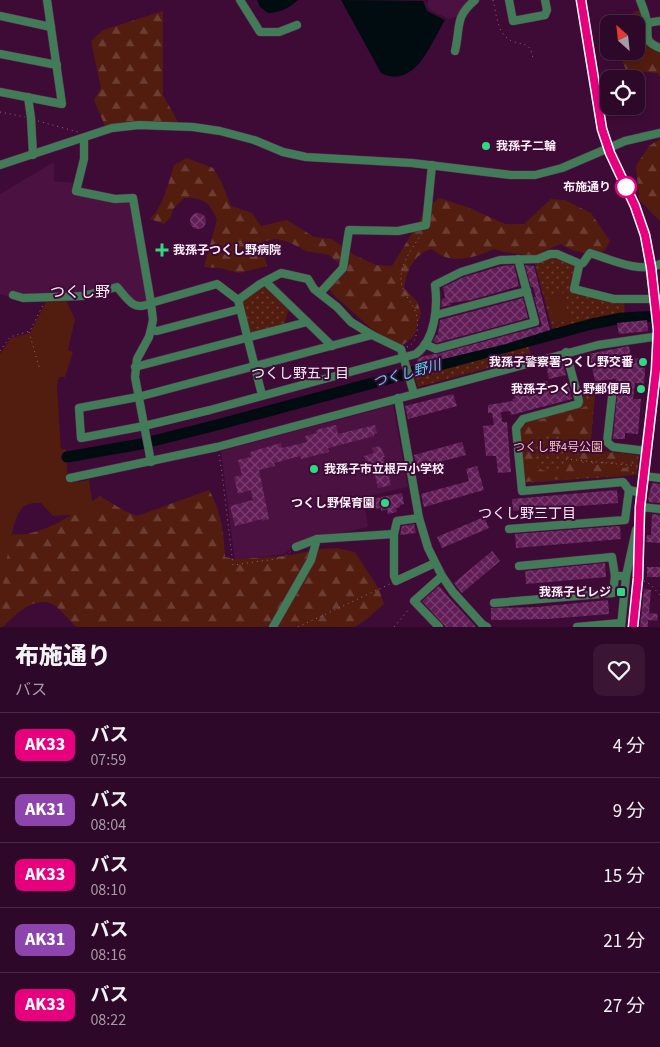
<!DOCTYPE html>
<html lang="ja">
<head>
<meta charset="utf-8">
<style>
  :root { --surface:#2e0828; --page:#3a1634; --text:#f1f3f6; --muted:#a79aa8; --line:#492945 }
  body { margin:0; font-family:"Source Sans 3","Noto Sans JP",sans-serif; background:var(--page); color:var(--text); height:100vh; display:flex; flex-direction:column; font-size:19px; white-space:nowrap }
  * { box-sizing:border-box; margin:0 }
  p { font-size:16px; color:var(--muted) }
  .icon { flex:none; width:28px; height:28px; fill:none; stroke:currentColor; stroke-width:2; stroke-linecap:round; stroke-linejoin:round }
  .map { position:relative; height:627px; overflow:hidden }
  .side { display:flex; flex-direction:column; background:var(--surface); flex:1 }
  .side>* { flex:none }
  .badge { padding:0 10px; border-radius:8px; font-size:18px; line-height:32px }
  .needle { width:32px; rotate:333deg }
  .tools { position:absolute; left:600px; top:15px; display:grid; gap:10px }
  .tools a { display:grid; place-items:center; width:45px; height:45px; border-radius:10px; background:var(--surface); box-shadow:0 2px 8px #0003,0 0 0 1px var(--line); font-size:25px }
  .map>.badge { position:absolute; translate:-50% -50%; box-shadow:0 0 0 2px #fff }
  .round { display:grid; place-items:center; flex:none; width:52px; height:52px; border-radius:10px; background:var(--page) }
  .overview { display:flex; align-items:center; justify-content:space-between; height:85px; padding:0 15px }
  h1 { font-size:24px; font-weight:800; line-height:38px }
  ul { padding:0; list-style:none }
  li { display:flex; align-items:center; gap:15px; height:65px; padding:0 15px; border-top:1px solid var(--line) }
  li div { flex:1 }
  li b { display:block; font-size:19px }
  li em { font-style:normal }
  li .badge { min-width:55px; font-weight:700; text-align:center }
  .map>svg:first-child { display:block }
</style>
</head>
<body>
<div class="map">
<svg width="660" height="627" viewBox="0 0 660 627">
  <defs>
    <pattern id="grass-dots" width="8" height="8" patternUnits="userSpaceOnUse" patternTransform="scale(1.25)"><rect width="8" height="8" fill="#521c0f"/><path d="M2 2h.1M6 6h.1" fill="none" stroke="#6c3d33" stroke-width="1.8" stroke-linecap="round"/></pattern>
    <pattern id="forest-firs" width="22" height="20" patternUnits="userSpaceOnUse" patternTransform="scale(1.25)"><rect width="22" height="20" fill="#521c0f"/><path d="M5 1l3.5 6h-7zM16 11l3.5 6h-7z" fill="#6c3d33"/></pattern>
    <pattern id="building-cross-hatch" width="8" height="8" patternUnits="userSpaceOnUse" patternTransform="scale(1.25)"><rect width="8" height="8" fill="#621d57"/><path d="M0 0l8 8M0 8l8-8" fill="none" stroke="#793e70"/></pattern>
  </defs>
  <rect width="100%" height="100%" fill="#3e0b36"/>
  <g fill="#4b1141">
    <path d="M428 0H472L459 16 449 19 430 10 427 5Z"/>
    <path d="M54 162V181L75 183 73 192 130 202 147 303 138 304 118 283 86 292 19 300 0 294V194Z"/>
    <path d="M393 405 408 487 364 497 368 527 295 543 284 554 235 561 221 451Z"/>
  </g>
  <g fill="url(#grass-dots)">
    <path d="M553 256 575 265 576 267 570 290 590 296 624 302 625 316 582 323 553 331 534 261Z"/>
    <path d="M262 287H265L289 309 284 325 250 334 242 301Z"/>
    <path d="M528 346 532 356 418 387 414 376Z"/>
    <path d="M585 389 595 394 590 450 639 455 637 475 523 483 518 429 522 423 581 402Z"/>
  </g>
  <g fill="url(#forest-firs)">
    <path d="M640 9 645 42 655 49 660 51V76L657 73 626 70 618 51H636V24H613Z"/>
    <path d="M163 11V95L178 122H132L105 126 94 100 101 88 91 41 103 30Z"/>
    <path d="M660 139V221L639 200 636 166 649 146Z"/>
    <path d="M187 158 213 168 221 181 231 206 252 213 261 226 287 220 314 237 332 239 354 255 376 265 392 266 419 222 424 210 439 198 467 207 505 224H524L551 199 565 200 591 213 610 241 605 250 598 255 574 251 560 244 534 256 504 252 494 249C474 258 450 266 432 249 413 254 407 271 404 288L417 301 421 313 414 336 403 345 375 332 335 296 329 289 347 271 329 255 306 251 289 242 276 239 261 242 267 266 239 273 220 268 204 267 217 220C210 202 203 197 184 198L173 209 171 217 164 224 150 219C164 205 168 184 174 165Z"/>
    <path d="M591 398H594L589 451 632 455 631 463 572 458 565 439C551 432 544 431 533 443 527 470 550 481 568 461L633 469 632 473 524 482 520 429 523 424 580 409 590 404Z"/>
    <path d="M209 490C221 510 224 534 225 557L236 559 285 556 321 549 337 548 355 552 379 589 384 604 367 619 355 627H76C70 621 59 607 52 604 33 596 15 615 3 627H0V532C36 543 71 515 100 496L123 510 137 516Z"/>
  </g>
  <g fill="#521c0f">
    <path d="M562 291 570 320 555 324 547 296Z"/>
    <path d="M65 298 75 319 68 350 73 352 65 377H59L57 386 61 449H66L68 481 78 480V482L89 480 94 514 53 516 41 503C35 503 28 503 23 507 11 518 6 568 3 585H0V354L11 338 30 333 46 302Z"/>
  </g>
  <g fill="#000c10">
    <path d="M257 0H298C289 8 280 13 268 13L260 7Z"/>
    <path d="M341 0 423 1 427 11 445 20C431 43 415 90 381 73Z"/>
  </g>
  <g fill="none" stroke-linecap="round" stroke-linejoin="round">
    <path stroke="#000c10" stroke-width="11" d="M67 457 141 444 213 426 592 324 622 318 660 316"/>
  </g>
  <g fill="url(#building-cross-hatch)">
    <circle cx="198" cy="221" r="8"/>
    <path d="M514 265 519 286 471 300 450 303 451 305 441 307 442 299 445 298 443 287 464 277 501 266Z"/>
    <path d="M525 265 534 266 550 330 506 344 418 365 417 360 421 357 433 354H437L542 326 534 297H536L533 287H531Z"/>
    <path d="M523 298 528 318 436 343 433 341 436 335H438L440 320Z"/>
    <path d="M647 320 648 331 619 334 617 323Z"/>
    <path d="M629 346 631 358 646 359 644 384 635 383 633 399H641L638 434 625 433V439H613L618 386 615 383 616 379 595 381 589 354Z"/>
    <path d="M562 361 566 375 549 379 546 365Z"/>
    <path d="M547 381 549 390 552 389V390L569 386 572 399 511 415 510 411 501 412 502 422H507L511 472 498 473 496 456H486L483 426 494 425 492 413H488V405L513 401 512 399H515L513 390Z"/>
    <path d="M453 394 457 406 408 419 405 406Z"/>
    <path d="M336 425 338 434 375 425 377 433 374 434V436L328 448 329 452 301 459 300 456 274 463 275 466 259 470 269 519 262 521V519L235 526 230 506 253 500 251 490 238 494 234 477 242 475 238 460 251 457 250 452 281 443 282 448 307 442 305 436 317 433 316 430Z"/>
    <path d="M462 442 466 455 417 468 414 455Z"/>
    <path d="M380 446 385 457H383L391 485 378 488 371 461 366 462 364 456 374 453 372 448Z"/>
    <path d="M477 466 484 490 424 507 421 494 469 481 466 469Z"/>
    <path d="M652 483 660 484V503L649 502V500L648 499Z"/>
    <path d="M617 490 618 503 513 511 512 499Z"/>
    <path d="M402 493 404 504 400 505V507L396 508 397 512 388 514 387 510 381 511V508L369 510 367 500Z"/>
    <path d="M652 514 660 515V543L646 542 647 535H651Z"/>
    <path d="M484 517 489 528 442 548 437 537Z"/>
    <path d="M414 524 416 533 400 535 402 526Z"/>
    <path d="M620 526 621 539 516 548 515 534Z"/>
    <path d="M492 551 500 561 462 593 454 583Z"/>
    <path d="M605 563 606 577 526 584 525 571Z"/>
    <rect x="647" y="567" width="13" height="10"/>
    <path d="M439 586 451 600 476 627H446L422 601Z"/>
    <path d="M644 589 651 590 649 613 658 614 657 621 648 620V627H640Z"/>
    <path d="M608 600 609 614 548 619 491 620V608L538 607Z"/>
  </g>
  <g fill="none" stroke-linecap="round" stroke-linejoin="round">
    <defs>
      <g id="minor">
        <path d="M240 0 260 32H279L297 25"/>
        <path d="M509 0 513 21 545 15 547 10 545 0"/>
        <path d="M581 0 602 129 610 153 635 206 645 235 658 330 657 370 641 507 638 578 633 627"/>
        <path d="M640 0C643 7 646 15 647 23 649 38 643 41 660 48"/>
        <path d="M0 16 51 27"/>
        <path d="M647 23 660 21"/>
        <path d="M455 51C461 26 454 18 475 0"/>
        <path d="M0 54 57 65"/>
        <path d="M0 92 62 104 47 0"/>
        <path d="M28 97 31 118 33 155"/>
        <path d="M84 138V159L76 191 115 199 133 198 151 303 217 284 238 300 262 395"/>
        <path d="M0 165 112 128 139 125 165 126 193 127 220 131 254 140 283 152 306 157 412 163 511 175H535L562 168 625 141 660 133"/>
        <path d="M579 265 583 263 590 253C609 259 641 274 660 264"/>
        <path d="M266 282 332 346"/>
        <path d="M320 293 343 268 349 230 398 231 426 225 432 165"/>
        <path d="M13 295 23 298 83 296 117 287C128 299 133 312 151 303L153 320 151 329 149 337 137 359 135 377 151 462"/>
        <path d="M238 300 260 284 281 273 308 279 314 289 337 307 351 322 372 335 401 349 414 394"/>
        <path d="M436 315 527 291"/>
        <path d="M151 330 157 331 240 309"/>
        <path d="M372 335 138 397 79 408 81 438 144 426 210 410 416 354C435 340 438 307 435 285L461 272 500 260 538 259 550 254H557L578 263 579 266 574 289 614 299H660"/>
        <path d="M425 344 436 349 535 322 518 259"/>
        <path d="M566 352 579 401 578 404 523 419 516 428 522 491 623 482 629 490 642 493"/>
        <path d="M135 367 307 322"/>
        <path d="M613 388 607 442 613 447 647 451"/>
        <path d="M398 398 419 518 428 548 442 576 453 592 482 624 487 627"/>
        <path d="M644 476 660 478"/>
        <path d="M70 478 217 447 598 345 660 336"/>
        <path d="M641 507 660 509"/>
        <path d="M419 518 397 521 394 534V576L396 581 435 563"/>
        <path d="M509 529 625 520 629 490"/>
        <path d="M296 547 317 539"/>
        <path d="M519 566 612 557 615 576H626"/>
        <path d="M494 603 613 593 615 576"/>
        <path d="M273 627 311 560 317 539 394 534"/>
        <path d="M439 627 414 601 442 576"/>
        <path d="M577 627 621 623"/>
        <path d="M621 627 626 576 636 530"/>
      </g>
    </defs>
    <use href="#minor" stroke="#592b51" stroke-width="9"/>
    <g stroke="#8f6c89" stroke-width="1" stroke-dasharray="1 4" stroke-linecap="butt">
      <path d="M493 0C496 12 497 30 507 38 519 48 530 37 533 59"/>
      <path d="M0 112 25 117"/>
      <path d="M38 121 78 132"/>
      <path d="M29 332 40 370"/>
      <path d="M407 347C414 344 415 339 417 332 421 304 403 301 401 280 400 263 413 248 421 234"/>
      <path d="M0 351 10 337 30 331 43 305"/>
      <path d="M219 455 222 473 233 565 283 558 292 550"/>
      <path d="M566 459 638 466"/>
      <path d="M644 581 651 585 660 595"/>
      <path d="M298 627 390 584"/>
      <path d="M394 627 410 608"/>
    </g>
    <use href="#minor" stroke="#427b57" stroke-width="8"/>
  </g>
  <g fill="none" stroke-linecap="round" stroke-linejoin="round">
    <defs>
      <path id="line" d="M581 0 602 129 610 153 635 206 645 235 651 267 658 330 656 370 640 507 638 578 633 627"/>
    </defs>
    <use href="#line" stroke="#fff" stroke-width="11"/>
    <use href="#line" stroke="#e6007e" stroke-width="8"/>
  </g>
  <g fill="#30d883" stroke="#3e0b36" stroke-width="2">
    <circle cx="486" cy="146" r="5"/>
    <path d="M159.5 242.5h5v5h5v5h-5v5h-5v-5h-5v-5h5z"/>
    <circle cx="643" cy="362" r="5"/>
    <circle cx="641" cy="389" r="5"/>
    <circle cx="314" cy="469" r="5"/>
    <circle cx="385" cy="503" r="5"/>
    <rect x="616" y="587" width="10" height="10" rx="2.5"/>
  </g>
  <circle fill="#fff" stroke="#e6007e" stroke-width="2.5" cx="626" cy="187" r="10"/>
  <g text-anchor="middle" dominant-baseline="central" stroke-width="4" stroke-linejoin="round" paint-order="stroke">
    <g font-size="12" font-weight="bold" fill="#fdf0fa" stroke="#3e0b36" text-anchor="end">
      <text x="496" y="146" text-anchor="start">我孫子二輪</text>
      <text x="173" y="250" text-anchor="start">我孫子つくし野病院</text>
      <text x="633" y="362">我孫子警察署つくし野交番</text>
      <text x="631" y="389">我孫子つくし野郵便局</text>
      <text x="324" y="469" text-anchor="start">我孫子市立根戸小学校</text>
      <text x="375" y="503">つくし野保育園</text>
      <text x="611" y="592">我孫子ビレジ</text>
    </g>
    <g font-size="12" font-weight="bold" fill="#fdf0fa" stroke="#3e0b36" text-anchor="end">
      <text x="611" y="187">布施通り</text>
    </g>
    <g font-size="12" fill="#f4c1b4" stroke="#3e0b36">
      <text x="558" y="447">つくし野4号公園</text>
    </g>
    <g font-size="14" fill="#fdf0fa" stroke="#3e0b36">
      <text x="300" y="374">つくし野五丁目</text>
      <text x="527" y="514">つくし野三丁目</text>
    </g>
    <g font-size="14" font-style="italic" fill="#4fd7f5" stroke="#3e0b36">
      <text transform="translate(407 374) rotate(-15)">つくし野川</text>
    </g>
    <g font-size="15" fill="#fdf0fa" stroke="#3e0b36">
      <text x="80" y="292">つくし野</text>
    </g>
  </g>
</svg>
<div class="tools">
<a><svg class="needle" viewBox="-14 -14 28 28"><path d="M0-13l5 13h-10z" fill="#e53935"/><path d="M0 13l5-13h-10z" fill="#a79aa8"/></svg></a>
<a><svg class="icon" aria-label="locate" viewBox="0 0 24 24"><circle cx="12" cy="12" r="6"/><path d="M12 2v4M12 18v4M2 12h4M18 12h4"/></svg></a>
</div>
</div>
<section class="side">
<div class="overview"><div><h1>布施通り</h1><p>バス</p></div><a class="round"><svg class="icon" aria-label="heart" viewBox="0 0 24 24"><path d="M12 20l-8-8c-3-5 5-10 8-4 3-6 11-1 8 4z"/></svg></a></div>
<ul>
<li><span class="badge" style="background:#e6007e;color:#fff">AK33</span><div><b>バス</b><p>07:59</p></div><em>4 分</em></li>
<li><span class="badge" style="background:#8e44ad;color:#fff">AK31</span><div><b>バス</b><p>08:04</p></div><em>9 分</em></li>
<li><span class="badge" style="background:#e6007e;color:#fff">AK33</span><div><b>バス</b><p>08:10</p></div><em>15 分</em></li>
<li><span class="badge" style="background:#8e44ad;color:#fff">AK31</span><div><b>バス</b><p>08:16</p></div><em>21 分</em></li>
<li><span class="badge" style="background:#e6007e;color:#fff">AK33</span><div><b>バス</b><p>08:22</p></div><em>27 分</em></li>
</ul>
</section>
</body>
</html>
